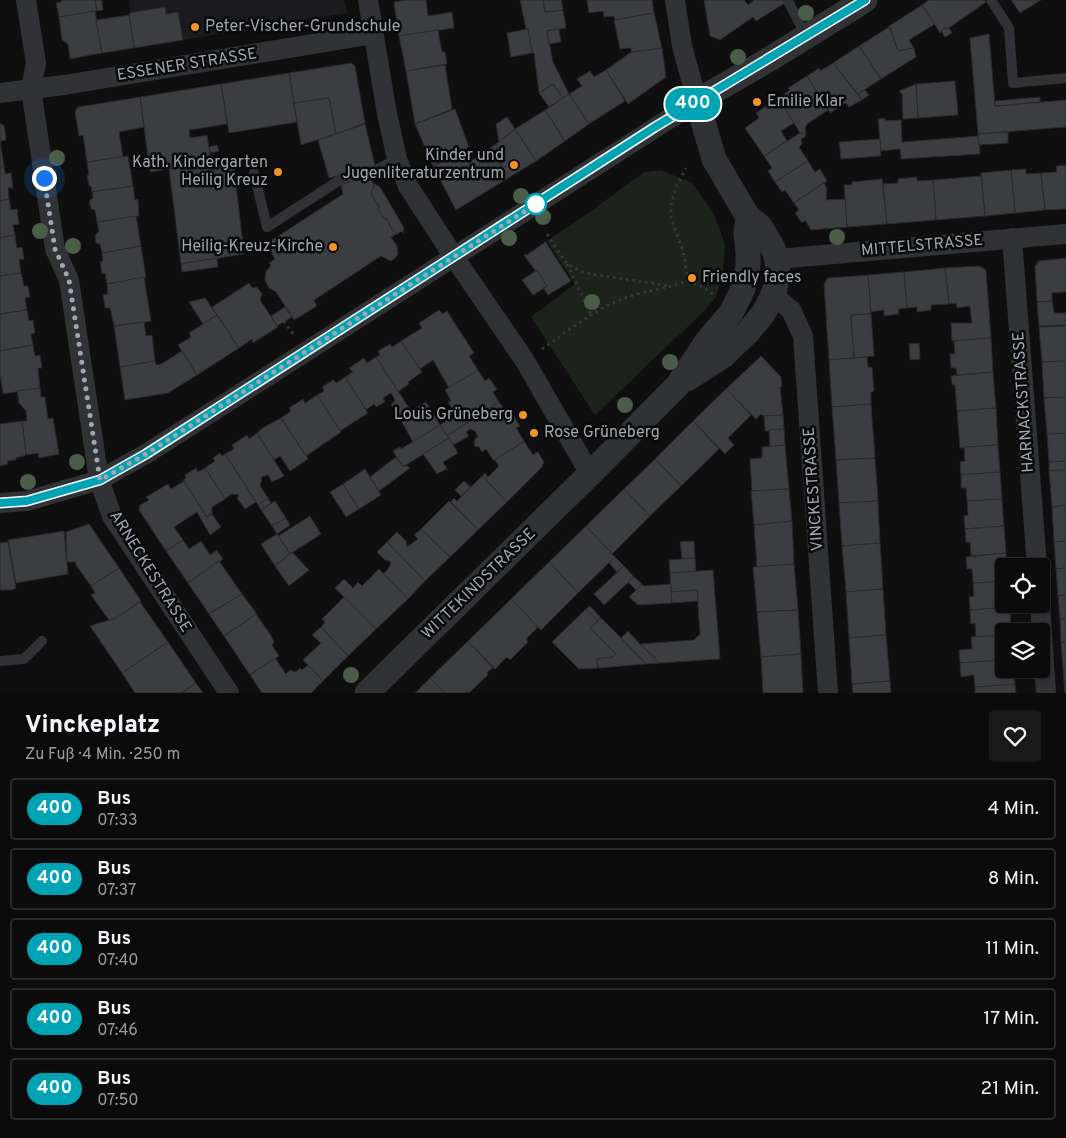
<!DOCTYPE html>
<html lang="de">
<head>
<meta charset="utf-8">
<style>
  :root { --surface:#0b0b0c; --page:#19191a; --text:#f1f3f6; --muted:#9a9b9d; --line:#2b2b2d }
  body { margin:0; font-family:Overpass,sans-serif; background:var(--page); color:var(--text); height:100vh; display:flex; flex-direction:column; font-size:19px; white-space:nowrap }
  * { box-sizing:border-box; margin:0 }
  p { font-size:16px; color:var(--muted) }
  .icon { flex:none; width:28px; height:28px; fill:none; stroke:currentColor; stroke-width:2; stroke-linecap:round; stroke-linejoin:round }
  .map { position:relative; height:693px; overflow:hidden }
  .side { display:flex; flex-direction:column; background:var(--surface); flex:1 }
  .side>* { flex:none }
  .badge { padding:0 10px; border-radius:16px; font-size:18px; line-height:32px }
  .buttons { position:absolute; left:995px; top:558px; display:grid; gap:10px }
  .buttons a { display:grid; place-items:center; width:55px; height:55px; border-radius:5px; background:var(--surface); box-shadow:0 1px 4px #0004,0 0 0 1px var(--line); font-size:25px }
  .you { position:absolute; width:25px; height:25px; margin:-12px; border:4px solid #fff; border-radius:50%; background:#1a73e8; box-shadow:0 0 0 8px #1a73e833 }
  .map>.badge { position:absolute; translate:-50% -50%; box-shadow:0 0 0 2px #fff }
  .round { display:grid; place-items:center; flex:none; width:52px; height:52px; border-radius:5px; background:var(--page) }
  .overview { display:flex; align-items:center; justify-content:space-between; height:85px; padding:0 25px }
  h1 { font-size:24px; font-weight:800; line-height:38px }
  ul { padding:0; list-style:none }
  li { display:flex; align-items:center; gap:15px; height:62px; margin:0 10px 8px; padding:0 15px; border:2px solid var(--line); border-radius:5px }
  li div { flex:1 }
  li b { display:block; font-size:19px }
  li em { font-style:normal }
  li .badge { min-width:55px; font-weight:700; text-align:center }
  .map>svg:first-child { display:block }
</style>
</head>
<body>
<div class="map">
<svg width="1066" height="693" viewBox="0 0 1066 693">
  <rect width="100%" height="100%" fill="#0f0f10"/>
  <path fill="#1b1b1d" d="M129 0H344L347 13 134 48Z"/>
  <path fill="#1b231b" d="M661 170 692 183 711 209 719 227 725 245 723 272 716 297 699 316 595 415 531 317 575 284 547 241 587 214 644 172Z"/>
  <g fill="#3b3d40" stroke="#29292c">
    <path d="M61 0H95L97 11 59 17 56 3 61 2Z"/>
    <path d="M95 0H102L103 10 97 11Z"/>
    <path d="M407 0H426L428 16 452 12 454 28 399 36 394 2Z"/>
    <path d="M520 0H543L545 12 563 10 566 28 547 31 553 62 569 94 563 98 553 84 539 93 534 53H532L528 29H526Z"/>
    <path d="M543 0H561L563 10 545 12Z"/>
    <path d="M587 0H652L654 13 616 20 613 16 604 17 603 11 589 13Z"/>
    <path d="M704 0H744L748 5 754 0H782L785 3 756 21 753 17 720 40 710 36Z"/>
    <path d="M929 0H984L986 2 949 28 940 33 922 5Z"/>
    <path d="M1011 0H1041L1020 13Z"/>
    <path d="M922 5 935 24 909 40 914 48 898 51 889 26Z"/>
    <path d="M165 7 166 14 178 12 183 40 134 48 129 13Z"/>
    <path d="M95 11 102 53 70 59 68 44 62 40 59 17Z"/>
    <path d="M654 13 662 48 631 52V48L620 49 614 20Z"/>
    <path d="M129 15 134 48 102 53 96 20Z"/>
    <path d="M889 27 898 51 914 48 916 57 881 79 859 46Z"/>
    <path d="M946 28H949L952 33 945 37 941 31Z"/>
    <path d="M528 29 532 53 511 57 507 33Z"/>
    <path d="M559 29 561 42 549 44 547 31Z"/>
    <path d="M438 30 442 52H445L447 64 406 71 399 36Z"/>
    <path d="M989 34 995 106 1066 100V127L978 134 970 38Z"/>
    <path d="M859 46 881 79 858 94 833 63Z"/>
    <path d="M662 48 666 77 628 104 606 70 631 52Z"/>
    <path d="M351 63 355 66 365 123 336 134 329 98 294 103 289 73Z"/>
    <path d="M833 63 862 100 849 107 846 103 830 113 807 76 819 68 820 71Z"/>
    <path d="M445 65 452 109 415 124 406 71Z"/>
    <path d="M606 70 625 101 589 124 569 94 582 86 577 79 590 71 594 77Z"/>
    <path d="M289 73 297 122 229 133 221 84Z"/>
    <path d="M807 76 828 110 807 124 805 128 806 134 800 133 778 98 790 90 788 88Z"/>
    <path d="M955 81 958 115 918 118 916 84Z"/>
    <path d="M221 84 227 124 189 130 190 138 207 135 211 162 150 172 140 97Z"/>
    <path d="M553 84 563 98 549 107 539 93Z"/>
    <path d="M916 84 918 118 903 119 902 94 899 91Z"/>
    <path d="M865 90 869 95 862 100 858 94Z"/>
    <path d="M569 94 589 124 565 141 545 110Z"/>
    <path d="M140 97 144 127 119 132 123 157 87 162 83 135 79 136 75 112 78 107Z"/>
    <path d="M1040 97V102L995 106V101Z"/>
    <path d="M329 98 336 134 301 145 294 103Z"/>
    <path d="M778 98 794 123 781 131 787 141 764 156 745 128 759 118 756 113Z"/>
    <path d="M455 109 469 147 433 166 415 124Z"/>
    <path d="M545 110 565 141 536 161 515 129Z"/>
    <path d="M507 117 515 129 499 142 496 124Z"/>
    <path d="M885 118V121L901 120 902 142 979 136 980 154 901 159 900 149 881 151 878 119Z"/>
    <path d="M0 123 4 126 6 140 0 141 4 166 0 167Z"/>
    <path d="M365 124 375 166 329 178 318 140Z"/>
    <path d="M515 129 536 161 505 180 496 144Z"/>
    <path d="M1008 132V143L979 145 978 134Z"/>
    <path d="M800 133 806 134 805 137 801 139 802 144 799 147 808 161 775 182 768 171 772 168 764 156Z"/>
    <path d="M880 139 881 156 841 159 839 142Z"/>
    <path d="M496 144 505 180 456 210 433 166 462 151 468 163Z"/>
    <path d="M217 145 219 151 210 153 209 147Z"/>
    <path d="M128 156 133 186 92 192 91 186H89L87 175H89L87 162Z"/>
    <path d="M219 157 221 169 213 170 211 158Z"/>
    <path d="M808 161 815 172 820 169 827 181 794 203 785 190 782 192 775 182Z"/>
    <path d="M211 162 213 170 234 167 244 254 181 264 169 169Z"/>
    <path d="M1066 165V209L1045 210 1041 173 1057 172 1056 166Z"/>
    <path d="M4 166 5 174 11 173 13 188H8L9 199 0 201V167Z"/>
    <path d="M368 168 371 177 341 184 338 175Z"/>
    <path d="M1026 169V174L1041 173 1045 210 1015 213 1011 170Z"/>
    <path d="M1011 170 1015 213 985 216 981 173Z"/>
    <path d="M981 176 985 216 936 220 933 180Z"/>
    <path d="M371 177 374 187 371 193 376 203 379 205 378 210 384 218 387 219 391 228 397 234 391 237 397 246 398 254 395 258 391 261 381 256 314 300 317 306 294 320 276 292 269 288 265 280 266 272 271 265 269 263 275 259 266 244 343 194 341 184Z"/>
    <path d="M917 177V181L933 180 936 220 887 224 883 184 898 183V179Z"/>
    <path d="M882 179 887 224 847 227 844 185H852V182Z"/>
    <path d="M373 183 380 187 396 214 404 228 403 233 401 231 397 234 391 228 387 219 384 218 378 210 379 205 376 203 371 193 374 187Z"/>
    <path d="M824 183 827 189 826 200 845 199 847 227 811 230 805 220 802 223 795 213 799 210 794 203Z"/>
    <path d="M133 186 135 200 138 199 139 216 97 222 95 210 91 209 89 201 93 198 92 192Z"/>
    <path d="M9 199 11 210 17 209 19 224 13 225 15 235 0 238V201Z"/>
    <path d="M136 216 141 246 102 253 100 244 96 243 95 235 99 232 97 222Z"/>
    <path d="M15 235 17 248 22 247 24 259 19 260 21 273 0 276V238Z"/>
    <path d="M545 241 571 281 548 295 543 288 547 286 524 255 526 254 527 255 544 243Z"/>
    <path d="M141 246 146 277 107 284 105 273 102 274 100 262 103 261 102 253Z"/>
    <path d="M217 258 218 267 182 272 181 264Z"/>
    <path d="M1066 258V292L1052 293V301L1037 302 1035 266 1039 261Z"/>
    <path d="M979 266 986 270 991 338 952 341 951 323H972L970 306 957 308 956 303 949 304 945 268Z"/>
    <path d="M945 268 949 304 931 305V310L917 312V307L907 308 904 272Z"/>
    <path d="M537 270 547 286 533 295 522 280Z"/>
    <path d="M904 272 907 308 898 309 899 314 884 316V310L871 312 868 275Z"/>
    <path d="M21 273 24 286H28L30 297 25 298 27 310 0 314V276Z"/>
    <path d="M868 275 871 314 851 315 854 358 829 360 824 284 828 278Z"/>
    <path d="M144 277 151 321 114 326 110 308H105L103 295 108 294 107 284Z"/>
    <path d="M249 283 252 288 257 287 262 294 260 300 278 327 253 343 252 339 239 348 212 307Z"/>
    <path d="M205 298 217 315 203 324 189 302Z"/>
    <path d="M1052 299 1054 313H1066V325L1039 326 1037 302 1052 301Z"/>
    <path d="M285 307 292 317 277 326 271 316Z"/>
    <path d="M27 310 29 321 33 320 35 333 31 334 33 345 0 351V314Z"/>
    <path d="M439 310 443 314 447 311 474 353 469 356 478 370 449 388 433 360 420 369 401 341 422 328 419 323Z"/>
    <path d="M871 314 874 356 854 358 851 315Z"/>
    <path d="M217 315 239 348 197 375 178 345 191 337 189 333Z"/>
    <path d="M144 322 146 336 152 335 155 361 120 367 114 326Z"/>
    <path d="M1066 326V361L1042 362 1039 327Z"/>
    <path d="M991 338 993 372 957 375 956 368H951L950 354H955L954 341Z"/>
    <path d="M401 341 422 372 408 382 409 384 398 392 376 357 380 355 378 351 390 344 392 347Z"/>
    <path d="M919 343 920 359 910 360 909 344Z"/>
    <path d="M33 345 35 356 40 355 42 368H38L40 388 3 394 0 375V351Z"/>
    <path d="M182 351 197 375 168 393 125 400 120 367 155 361 156 365 161 364Z"/>
    <path d="M761 356 781 377 782 387H780L783 415 763 416 761 414 756 419 726 389Z"/>
    <path d="M376 357 409 408 398 415 391 405 395 400 391 393 383 398 385 402 376 407 374 404 366 410 345 377 353 372 349 368 364 358 367 363Z"/>
    <path d="M867 357 868 367H872L874 391 871 392V404L832 407 829 360Z"/>
    <path d="M1066 361V397L1044 398 1042 362Z"/>
    <path d="M478 370 485 381 489 378 497 389 493 392 499 402 447 436 440 425 452 417 457 418 458 412 456 410 453 411 448 402 451 401 445 390Z"/>
    <path d="M993 372 996 408 957 411 955 385H952L951 376Z"/>
    <path d="M345 377 368 413 340 431 317 395 324 391 322 387 333 380 336 383Z"/>
    <path d="M40 388 41 397H45L48 419 53 418 59 454 39 458 38 453 26 455 22 421H27L26 411 19 403 17 391Z"/>
    <path d="M726 389 751 415 728 438 734 445 725 454 693 421Z"/>
    <path d="M317 395 341 432 306 456 281 418 291 411 289 408 303 399 305 403Z"/>
    <path d="M1066 397V433L1047 434 1044 398Z"/>
    <path d="M426 402 440 425 413 442 398 415 409 408 411 411Z"/>
    <path d="M499 402 508 415 512 413 520 426 516 428 524 441 494 461 486 449 482 452 479 447 474 446 475 439 478 437 475 431 470 429 466 432 469 436 453 445 447 436Z"/>
    <path d="M871 404 875 458 836 460 832 407Z"/>
    <path d="M996 408 998 445 960 448 957 411Z"/>
    <path d="M783 415 784 429 765 431 764 416Z"/>
    <path d="M281 418 308 459 290 471 280 456 274 460 257 433 264 427Z"/>
    <path d="M22 421 26 455 16 458V460L7 461 8 464 0 466V424Z"/>
    <path d="M693 421 719 449 681 486 655 459Z"/>
    <path d="M440 425 449 438 403 467 393 451 400 447 401 449Z"/>
    <path d="M784 429 785 445 770 447 769 430Z"/>
    <path d="M257 433 284 476 272 482 268 475 262 477 260 486 268 498 258 505 225 454 234 449 232 445 247 435 249 439Z"/>
    <path d="M1066 433V461L1049 462 1047 434Z"/>
    <path d="M449 438 458 453 443 462 448 471 446 469 437 474 423 454Z"/>
    <path d="M524 441 533 455 538 452 544 462 542 467 507 502 482 476 485 473 488 477 499 466 495 460Z"/>
    <path d="M785 445 789 489 752 491 750 459 762 458V447Z"/>
    <path d="M998 445 1000 472 961 475 960 462 965 461 964 447Z"/>
    <path d="M220 453 222 456 225 454 256 502 245 509 237 498 239 495 231 494 225 499 205 468 215 461 213 458Z"/>
    <path d="M396 457 403 467 406 465 410 468 379 491 370 477Z"/>
    <path d="M875 458 878 501 839 503 836 460Z"/>
    <path d="M655 459 681 486 650 516 624 489Z"/>
    <path d="M1066 461V470L1049 471V462Z"/>
    <path d="M196 468 198 472 205 468 225 499 212 507V514L207 517 183 480 186 478 185 475Z"/>
    <path d="M365 469 381 495 359 509 343 484Z"/>
    <path d="M1066 470V505L1052 507 1049 471Z"/>
    <path d="M1000 472 1002 499 967 501 966 488H961V475Z"/>
    <path d="M482 476 507 502 478 530 451 502 454 498 457 501Z"/>
    <path d="M184 481 207 517 212 514 221 527 210 535 197 512 174 527 183 540 166 551 139 510 140 505 149 500 146 497 168 484 171 489Z"/>
    <path d="M464 481 471 487 461 496 455 490Z"/>
    <path d="M343 484 359 509 346 517 330 492Z"/>
    <path d="M624 489 650 516 612 554 586 526Z"/>
    <path d="M789 489 792 521 754 525 751 491Z"/>
    <path d="M268 498 271 503 261 510 258 505Z"/>
    <path d="M1002 499 1004 526 965 529 964 516 968 515 967 501Z"/>
    <path d="M275 501 286 518 272 526 261 510Z"/>
    <path d="M449 501 478 530 450 557 421 529Z"/>
    <path d="M878 501 880 543 842 546 839 503Z"/>
    <path d="M1066 505V541L1054 542 1052 507Z"/>
    <path d="M310 516 321 534 290 554 278 536Z"/>
    <path d="M286 518 290 525 277 534 272 526Z"/>
    <path d="M792 521 794 564 757 567 754 525Z"/>
    <path d="M89 524 119 568 91 586 76 565V562H67L66 532Z"/>
    <path d="M586 526 615 557 578 593 549 562Z"/>
    <path d="M1004 526 1006 553 971 556 970 542H966L965 529Z"/>
    <path d="M421 529 450 557 425 581 387 542 397 532 406 541 407 547 418 539 414 535Z"/>
    <path d="M64 531 68 574 16 583 8 540Z"/>
    <path d="M277 534 290 554 275 566 261 544Z"/>
    <path d="M183 540 189 549 201 541 210 555 217 550 223 559 188 583 166 551Z"/>
    <path d="M694 541 695 558 682 559 680 542Z"/>
    <path d="M1066 541V568L1056 569 1054 542Z"/>
    <path d="M8 542 16 588 12 590H0V543Z"/>
    <path d="M387 542 425 581 408 599 383 574 388 569 391 562 385 560 377 552Z"/>
    <path d="M880 543 883 589 846 592 842 546Z"/>
    <path d="M292 552 309 570 289 586 275 566Z"/>
    <path d="M1006 553 1007 566H1004V581L973 583 972 569H967L966 557Z"/>
    <path d="M615 557 624 566 617 572 609 563Z"/>
    <path d="M695 558 696 571 670 573 669 560Z"/>
    <path d="M219 561 242 594 209 614 188 583Z"/>
    <path d="M549 562 578 593 541 630 511 599Z"/>
    <path d="M794 564 798 610 757 612 753 567Z"/>
    <path d="M624 566 634 577 604 605 594 594Z"/>
    <path d="M119 568 141 601 116 618 109 620 91 595 95 593 91 586Z"/>
    <path d="M1066 568V595L1058 596 1056 569Z"/>
    <path d="M379 569 408 599 376 629 335 588 344 579 353 588 358 582 362 586Z"/>
    <path d="M713 570 720 659 660 663 640 644 694 640 700 634 697 590 671 592 670 573Z"/>
    <path d="M634 577 642 584 636 590 628 582Z"/>
    <path d="M1004 581V604H1009L1010 607 970 610 969 597 974 596 973 583Z"/>
    <path d="M642 584 644 586 671 584 672 603 638 605 629 597Z"/>
    <path d="M883 589 886 635 849 638 846 592Z"/>
    <path d="M697 590 698 601 672 603 671 592Z"/>
    <path d="M242 594 257 614 224 636 209 614Z"/>
    <path d="M1066 595V619H1060L1058 596Z"/>
    <path d="M344 597 376 629 348 656 321 627 325 622 322 619Z"/>
    <path d="M511 599 538 627 526 639 528 642 510 660 507 657 495 669 468 641Z"/>
    <path d="M140 602 168 642 122 673 90 626 116 618Z"/>
    <path d="M590 606 601 618 598 621 586 609Z"/>
    <path d="M1010 607 1011 631H1004V635L976 637 975 623 971 624 970 610Z"/>
    <path d="M586 609 598 621 590 628 616 654 613 657 597 659 598 668 579 669 552 642Z"/>
    <path d="M798 610 801 654 761 657 757 612Z"/>
    <path d="M256 614 270 634 274 642 272 645 279 656 250 675 224 636Z"/>
    <path d="M601 618 621 638 646 664 598 668 597 659 613 657 616 654 590 628Z"/>
    <path d="M1060 619H1066V642H1061Z"/>
    <path d="M321 627 348 656 323 681 303 660 321 643 312 635Z"/>
    <path d="M628 631 640 644 660 663 646 664 621 638Z"/>
    <path d="M886 635 890 681 852 684 849 638Z"/>
    <path d="M1004 635V660L960 663 959 650 972 649 971 637Z"/>
    <path d="M468 641 493 668 487 672 488 675 469 693 467 692 465 693H445L430 678Z"/>
    <path d="M168 642 196 683 181 693H135L122 673Z"/>
    <path d="M1061 642H1066V669H1063Z"/>
    <path d="M801 654 803 693H763L761 657Z"/>
    <path d="M275 658 286 674 290 670 296 672 300 668 302 670 308 665 323 681 311 693H262L250 675Z"/>
    <path d="M1004 660V669H1014L1015 684 975 687 974 675 961 677 960 663Z"/>
    <path d="M1063 669H1066V693H1065Z"/>
    <path d="M430 678 445 693H415Z"/>
    <path d="M890 681 891 693H853L852 684Z"/>
    <path d="M196 683 203 693H181Z"/>
    <path d="M1015 684 1016 693H975V687Z"/>
  </g>
  <g fill="none" stroke-linecap="round" stroke-linejoin="round">
    <g stroke="#36393c" stroke-width="3" stroke-dasharray="2.5 4" stroke-linecap="butt">
      <path d="M547 234 567 264 585 273 670 286"/>
      <path d="M567 264 591 315"/>
      <path d="M688 280 706 289 715 296"/>
      <path d="M284 321 293 334"/>
      <path d="M542 349C569 331 594 309 625 298 646 290 668 289 688 280L683 251 671 218V205L676 187 686 168"/>
    </g>
    <g stroke="#303235" stroke-width="10">
      <path d="M991 0 1009 28 1013 83 1066 78"/>
      <path d="M788 1 806 36"/>
      <path d="M254 173 267 227 340 180"/>
      <path d="M370 173 397 159"/>
      <path d="M0 661 24 659 42 641"/>
    </g>
    <g stroke="#303235" stroke-width="20">
      <path d="M26 0 36 63 31 89 55 249 69 280 99 480 112 516 229 693"/>
      <path d="M368 0 387 114 397 159 408 186 454 257 525 361 590 474"/>
      <path d="M0 93 64 85 374 34"/>
      <path d="M1012 238 1037 566"/>
      <path d="M777 259 1066 234"/>
      <path d="M773 295 791 310 803 336 828 693"/>
      <path d="M0 503 27 501 99 480 146 454 697 101 682 46 675 0"/>
      <path d="M1040 604 1046 693"/>
    </g>
    <g stroke="#303235" stroke-width="25">
      <path d="M687 379 723 356 748 332 763 314 773 295 778 277 777 259 773 248 760 226 748 217 714 159 697 101 768 60 865 0"/>
      <path d="M367 693 590 474 677 386 708 340 731 313 743 289 748 267V252L746 234 748 217"/>
    </g>
  </g>
  <g fill="#495d48">
    <circle cx="806" cy="13" r="8"/>
    <circle cx="738" cy="57" r="8"/>
    <circle cx="57" cy="158" r="8"/>
    <circle cx="521" cy="196" r="8"/>
    <circle cx="543" cy="217" r="8"/>
    <circle cx="40" cy="231" r="8"/>
    <circle cx="837" cy="237" r="8"/>
    <circle cx="509" cy="238" r="8"/>
    <circle cx="73" cy="246" r="8"/>
    <circle cx="592" cy="302" r="8"/>
    <circle cx="670" cy="362" r="8"/>
    <circle cx="625" cy="405" r="8"/>
    <circle cx="77" cy="462" r="8"/>
    <circle cx="28" cy="482" r="8"/>
    <circle cx="351" cy="675" r="8"/>
  </g>
  <g fill="none" stroke-linecap="round" stroke-linejoin="round">
    <defs>
      <path id="line" d="M0 503 27 501 100 480 146 454 655 127 865 0"/>
    </defs>
    <use href="#line" stroke="#fff" stroke-width="11"/>
    <use href="#line" stroke="#00a3b4" stroke-width="8"/>
    <path stroke="#a0a7b1" stroke-width="5" stroke-dasharray="0 9" d="M44 178 55 249 69 280 100 480 146 454 536 204"/>
  </g>
  <g fill="#f39325" stroke="#0a0a0b" stroke-width="2">
    <circle cx="195" cy="27" r="5"/>
    <circle cx="757" cy="102" r="5"/>
    <circle cx="514" cy="165" r="5"/>
    <circle cx="278" cy="172" r="5"/>
    <circle cx="333" cy="247" r="5"/>
    <circle cx="692" cy="278" r="5"/>
    <circle cx="523" cy="415" r="5"/>
    <circle cx="534" cy="433" r="5"/>
  </g>
  <circle fill="#fff" stroke="#00a3b4" stroke-width="2.5" cx="536" cy="204" r="10"/>
  <g text-anchor="middle" dominant-baseline="central" stroke-width="5" stroke-linejoin="round" paint-order="stroke">
    <g font-size="16" fill="#a0a7b1" stroke="#0a0a0b" text-anchor="start">
      <text x="205" y="27">Peter-Vischer-Grundschule</text>
      <text x="767" y="102">Emilie Klar</text>
      <text x="504" y="156" text-anchor="end">Kinder und<tspan x="504" dy="18">Jugenliteraturzentrum</tspan></text>
      <text x="268" y="163" text-anchor="end">Kath. Kindergarten<tspan x="268" dy="18">Heilig Kreuz</tspan></text>
      <text x="323" y="247" text-anchor="end">Heilig-Kreuz-Kirche</text>
      <text x="702" y="278">Friendly faces</text>
      <text x="513" y="415" text-anchor="end">Louis Grüneberg</text>
      <text x="544" y="433">Rose Grüneberg</text>
    </g>
    <g font-size="16" fill="#a0a7b1" stroke="#0a0a0b">
      <text transform="translate(187 65) rotate(-9)">ESSENER STRASSE</text>
      <text transform="translate(922 246) rotate(-5)">MITTELSTRASSE</text>
      <text transform="translate(1024 402) rotate(-94)">HARNACKSTRASSE</text>
      <text transform="translate(814 489) rotate(-94)">VINCKESTRASSE</text>
      <text transform="translate(150 572) rotate(58)">ARNECKESTRASSE</text>
      <text transform="translate(479 584) rotate(-44)">WITTEKINDSTRASSE</text>
    </g>
  </g>
</svg>
<div class="buttons">
<a><svg class="icon" aria-label="locate" viewBox="0 0 24 24"><circle cx="12" cy="12" r="6"/><path d="M12 2v4M12 18v4M2 12h4M18 12h4"/></svg></a>
<a><svg class="icon" aria-label="layers" viewBox="0 0 24 24"><path d="M12 4l9 5-9 5-9-5zM3 14l9 5 9-5"/></svg></a>
</div>
<div class="you" style="left:44px;top:178px"></div>
<b class="badge" style="left:693px;top:104px;background:#00a3b4;color:#fff">400</b>
</div>
<section class="side">
<div class="overview"><div><h1>Vinckeplatz</h1><p>Zu Fuß · 4 Min. · 250 m</p></div><a class="round"><svg class="icon" aria-label="heart" viewBox="0 0 24 24"><path d="M12 20l-8-8c-3-5 5-10 8-4 3-6 11-1 8 4z"/></svg></a></div>
<ul>
<li><span class="badge" style="background:#00a3b4;color:#fff">400</span><div><b>Bus</b><p>07:33</p></div><em>4 Min.</em></li>
<li><span class="badge" style="background:#00a3b4;color:#fff">400</span><div><b>Bus</b><p>07:37</p></div><em>8 Min.</em></li>
<li><span class="badge" style="background:#00a3b4;color:#fff">400</span><div><b>Bus</b><p>07:40</p></div><em>11 Min.</em></li>
<li><span class="badge" style="background:#00a3b4;color:#fff">400</span><div><b>Bus</b><p>07:46</p></div><em>17 Min.</em></li>
<li><span class="badge" style="background:#00a3b4;color:#fff">400</span><div><b>Bus</b><p>07:50</p></div><em>21 Min.</em></li>
</ul>
</section>
</body>
</html>
